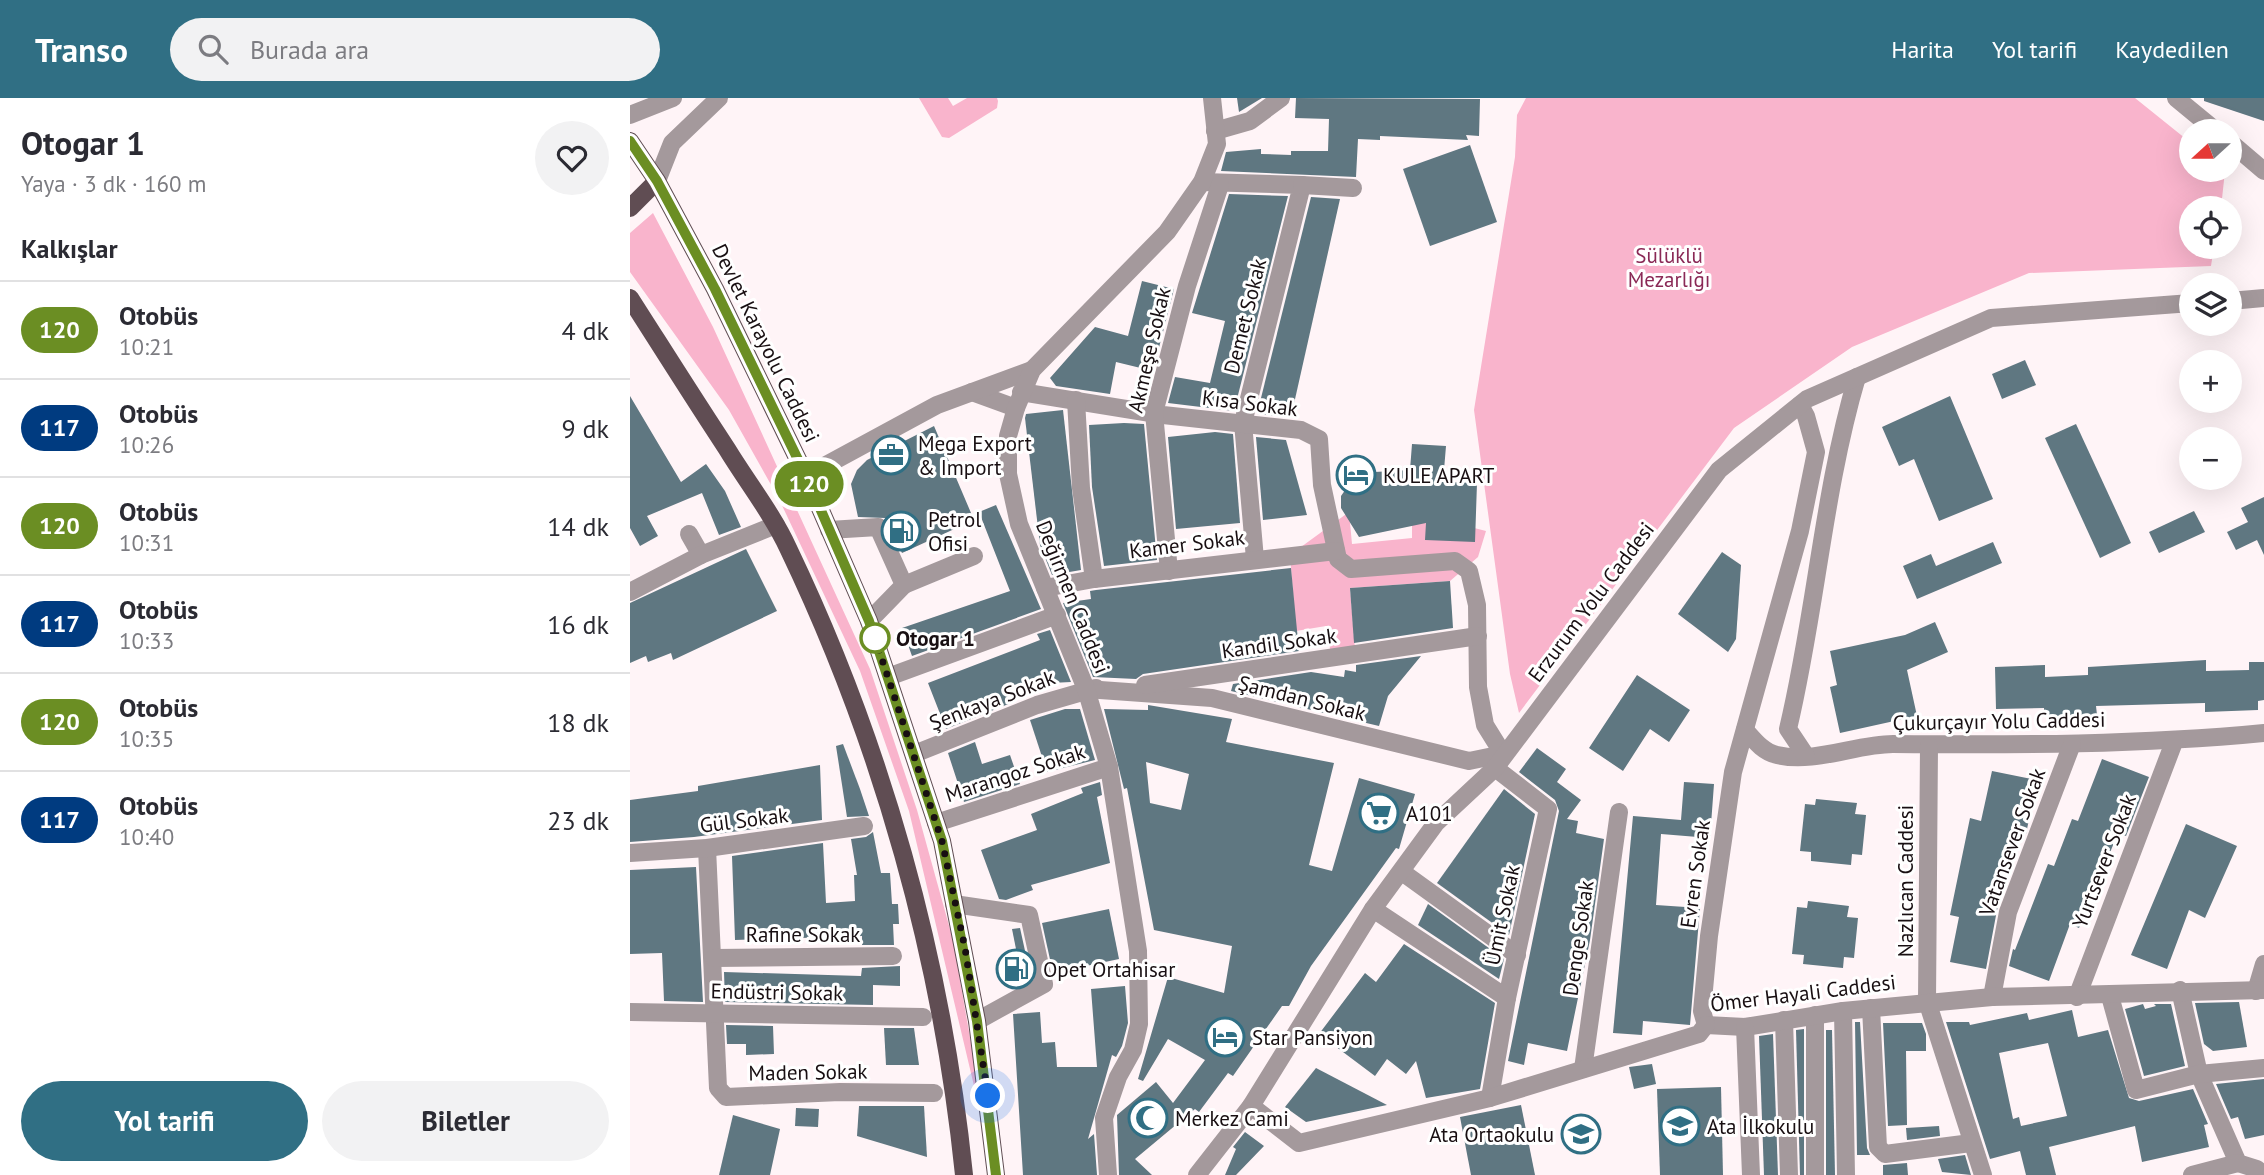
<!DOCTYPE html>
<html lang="tr">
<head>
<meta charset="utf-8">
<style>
  :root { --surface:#fff; --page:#f2f2f3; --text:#2b2b33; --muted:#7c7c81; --line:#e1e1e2; --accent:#306f84 }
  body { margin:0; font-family:"PT Sans",sans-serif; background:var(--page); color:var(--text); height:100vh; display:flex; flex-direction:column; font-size:26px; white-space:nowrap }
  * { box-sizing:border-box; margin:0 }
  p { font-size:23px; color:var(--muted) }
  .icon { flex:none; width:38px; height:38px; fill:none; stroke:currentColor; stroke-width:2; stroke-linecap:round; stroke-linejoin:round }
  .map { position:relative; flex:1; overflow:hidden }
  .panel { display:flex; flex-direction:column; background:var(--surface); width:630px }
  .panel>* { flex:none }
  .badge { padding:0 14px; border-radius:23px; font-size:24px; line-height:46px }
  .needle { width:46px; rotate:249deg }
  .fabs { position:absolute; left:1549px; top:21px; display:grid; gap:14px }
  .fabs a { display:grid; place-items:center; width:63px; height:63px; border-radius:50%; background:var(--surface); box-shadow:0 7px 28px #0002; font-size:35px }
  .you { position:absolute; width:35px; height:35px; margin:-18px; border:5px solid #fff; border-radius:50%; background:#1a73e8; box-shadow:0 0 0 10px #1a73e833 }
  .map>.badge { position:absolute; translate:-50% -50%; box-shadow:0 0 0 4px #fff }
  h2 { padding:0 21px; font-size:26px; line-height:63px }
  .round { display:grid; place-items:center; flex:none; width:74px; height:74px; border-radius:37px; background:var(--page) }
  .overview { display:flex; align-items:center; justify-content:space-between; height:119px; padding:0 21px }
  h1 { font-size:33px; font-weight:700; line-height:52px }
  .cta { display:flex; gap:14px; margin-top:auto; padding:14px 21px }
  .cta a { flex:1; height:80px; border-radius:42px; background:var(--accent); color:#fff; font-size:28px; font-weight:700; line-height:80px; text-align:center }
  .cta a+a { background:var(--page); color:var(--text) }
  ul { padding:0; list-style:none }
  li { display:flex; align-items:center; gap:21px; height:98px; padding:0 21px; border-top:2px solid var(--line) }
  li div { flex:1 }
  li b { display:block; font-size:26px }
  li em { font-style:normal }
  li .badge { min-width:77px; font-weight:700; text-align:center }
  header { display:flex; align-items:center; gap:42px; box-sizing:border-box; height:98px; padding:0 35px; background:var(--accent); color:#fff }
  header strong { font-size:33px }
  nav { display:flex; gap:38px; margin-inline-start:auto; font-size:24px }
  .search { width:490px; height:63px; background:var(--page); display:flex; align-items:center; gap:18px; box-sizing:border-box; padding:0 24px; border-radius:38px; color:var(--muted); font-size:26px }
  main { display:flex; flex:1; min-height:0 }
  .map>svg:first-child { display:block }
</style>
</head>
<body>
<header>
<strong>Transo</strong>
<div class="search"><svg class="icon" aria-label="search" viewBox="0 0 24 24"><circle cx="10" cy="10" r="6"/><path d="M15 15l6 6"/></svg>Burada ara</div>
<nav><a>Harita</a><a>Yol tarifi</a><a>Kaydedilen</a></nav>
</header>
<main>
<section class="panel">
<div class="overview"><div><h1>Otogar 1</h1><p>Yaya · 3 dk · 160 m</p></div><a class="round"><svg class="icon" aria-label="heart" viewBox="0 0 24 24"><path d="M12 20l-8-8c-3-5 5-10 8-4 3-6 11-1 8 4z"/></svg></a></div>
<h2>Kalkışlar</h2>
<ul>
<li><span class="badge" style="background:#6b8e23;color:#fff">120</span><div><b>Otobüs</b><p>10:21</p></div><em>4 dk</em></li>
<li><span class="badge" style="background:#003b80;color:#fff">117</span><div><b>Otobüs</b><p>10:26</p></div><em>9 dk</em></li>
<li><span class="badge" style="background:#6b8e23;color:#fff">120</span><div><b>Otobüs</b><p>10:31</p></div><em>14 dk</em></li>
<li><span class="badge" style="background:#003b80;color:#fff">117</span><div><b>Otobüs</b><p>10:33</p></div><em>16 dk</em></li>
<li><span class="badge" style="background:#6b8e23;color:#fff">120</span><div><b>Otobüs</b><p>10:35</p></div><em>18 dk</em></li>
<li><span class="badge" style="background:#003b80;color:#fff">117</span><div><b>Otobüs</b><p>10:40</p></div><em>23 dk</em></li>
</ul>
<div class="cta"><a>Yol tarifi</a><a>Biletler</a></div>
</section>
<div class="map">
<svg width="1634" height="1077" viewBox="0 0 1634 1077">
  <rect width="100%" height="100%" fill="#fff4f7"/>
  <g fill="#f9b4cc">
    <path d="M289 0H318L323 8 337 0H367L368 3 367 10 319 40 312 39Z"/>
    <path d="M896 0H1505L1561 45V72L1595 73 1591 110H1561V149H1584L1581 168 1399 175 1222 249 1104 330 889 615 880 576 844 312 885 59 887 17Z"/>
    <path d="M23 115 83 229 240 571 287 712 323 842 346 974 349 1009 279 713 230 573 149 401 99 312 0 174V135Z"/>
    <path d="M719 414 722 446 782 440V414L856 433 848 459 820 483 720 490 725 551 701 556 696 528 666 533 660 457Z"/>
  </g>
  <g fill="#5f7781" fill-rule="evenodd">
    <path d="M607 0H632L609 14Z"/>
    <path d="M666 0 850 1 849 38 836 37 838 42 750 38V42L728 41 726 79 591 73 596 54 631 51V56L661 57V53H698L699 21 665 20Z"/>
    <path d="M1574 0H1634V23L1574 3Z"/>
    <path d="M840 47 867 124 800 148 773 71Z"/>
    <path d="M599 96 658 98 604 313 538 305 545 279 580 285 595 223 562 215Z"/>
    <path d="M681 99 710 101 661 319 627 316Z"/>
    <path d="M512 183 544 191 523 273 486 264 480 296 426 288 420 280 465 229 498 238Z"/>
    <path d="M1395 262 1406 287 1372 301 1362 276Z"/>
    <path d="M0 298 51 384 76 366 95 393 111 429 89 437 72 395 17 418 28 438 10 448 0 430Z"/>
    <path d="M1320 298 1363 401 1309 423 1284 361 1269 368 1252 329Z"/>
    <path d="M433 312 451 472 422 477 410 447 395 320 396 316Z"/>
    <path d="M494 325 514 326 527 462 474 468 462 389 459 327Z"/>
    <path d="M1446 326 1501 445 1470 460 1415 340Z"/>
    <path d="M304 328 344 422 272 455 255 420 228 419 221 386 227 372 237 362Z"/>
    <path d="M585 334 603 336 610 425 546 431 538 339Z"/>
    <path d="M626 339 656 342 677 417 633 422Z"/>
    <path d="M782 346 816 348 813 384 847 385 845 444 795 442 796 425 729 439 711 410V398L727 375 780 372Z"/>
    <path d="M1634 399V457L1627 442 1606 452 1597 434 1618 424 1611 410Z"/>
    <path d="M366 407 411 511 282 558 272 530 380 493 349 414Z"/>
    <path d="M1564 413 1575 434 1529 455 1519 434Z"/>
    <path d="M1363 444 1372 465 1287 501 1273 468 1301 456 1306 468Z"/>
    <path d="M116 451 147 513 43 562 41 555 18 564 16 558 0 565V505Z"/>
    <path d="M1092 454 1111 467 1106 541 1098 554 1048 516Z"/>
    <path d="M661 470 669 553 513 576 506 581 463 579 433 505 461 501 460 493 466 492Z"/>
    <path d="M820 483 823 530 724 545 720 490Z"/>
    <path d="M1305 524 1318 554 1277 572 1287 618 1210 635 1200 589 1207 587 1200 553 1275 537Z"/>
    <path d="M420 532 441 584 380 587 381 605 316 631 298 585 410 542 407 536Z"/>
    <path d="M791 558 758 598 749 628 601 593 603 586 681 574 714 579 715 572 726 574V567Z"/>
    <path d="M1576 562V573L1619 572V564H1634V602L1628 603V612L1575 614V605L1466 608 1467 617 1414 619V610L1366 611 1365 569 1415 567V579L1458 577V569Z"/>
    <path d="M1007 577 1060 612 1039 644 1020 631 993 673 959 650Z"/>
    <path d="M518 607 602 621 596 644 704 665 679 767 702 773 729 680 785 696 769 751 766 750 681 868 659 908H652L603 978 598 975 569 1014 565 1011 505 1061 522 1077H489L487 1017 526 984 543 1005 575 962 538 941 513 983 508 981 538 879 594 895 602 848 524 832 497 690 494 691 474 611 518 612ZM516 664 559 676 551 712 520 705Z"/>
    <path d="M435 611H450L465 662 417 674 400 622Z"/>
    <path d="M345 644 352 666 380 657 390 686 334 704 318 655Z"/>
    <path d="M213 646 230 691 239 718 217 719 206 648Z"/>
    <path d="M907 650 936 671 927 684 951 702 937 721 948 723 946 735 974 741 960 842 937 953 898 945 894 967 878 963 929 713 925 702 889 674Z"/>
    <path d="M1472 661 1519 679 1496 738 1488 735 1449 830 1440 826 1419 883 1379 868 1383 851 1385 852 1418 766 1424 768 1442 721 1448 723Z"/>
    <path d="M190 667 192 722 64 739 0 744V702L68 693V688Z"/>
    <path d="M1362 673 1407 682 1396 736 1387 734 1377 785 1367 812 1356 871 1320 864 1329 819 1320 817 1340 720 1351 723Z"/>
    <path d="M470 684 472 697 467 699 480 765 401 787 403 792 376 802 369 801 351 752 407 732 401 716 453 695 451 690Z"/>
    <path d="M1054 684 1084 686 1080 740 1031 736 1026 807 1070 810 1060 927 1013 923 1012 937 983 935 1003 718 1051 722Z"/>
    <path d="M874 691 905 716 879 837 807 785Z"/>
    <path d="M1186 701 1227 705 1225 716 1236 717 1232 757 1222 756 1221 767 1181 763V754L1170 753 1175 706 1185 707Z"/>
    <path d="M1556 726 1607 748 1575 820 1559 812 1537 871 1501 857Z"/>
    <path d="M243 734 251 775H260L262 806H268L269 826H263L264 847H232V838L105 842 102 758 193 745 196 805 225 803 224 777H227L221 741 236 739Z"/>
    <path d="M66 769 73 904 34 903 32 855 0 856V772Z"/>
    <path d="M1178 803 1219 808 1217 819 1228 820 1224 860 1214 859 1213 870 1173 866 1174 857 1162 856 1167 809 1177 810Z"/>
    <path d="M798 806 874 861 869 881 788 827Z"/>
    <path d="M479 811 489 861 423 875 412 825Z"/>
    <path d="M390 830 401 880 392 881 382 831Z"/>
    <path d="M774 846 865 905 850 991 796 1000 786 963 776 976 757 961 745 978 689 936 735 875 746 884Z"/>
    <path d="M270 868V888L243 887V907L95 904 94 874 231 878 232 870Z"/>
    <path d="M495 888 498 925 492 948 486 959 482 957 458 1041 464 1036 467 1077H393L383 916 410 914 412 945 425 944 427 969H467L461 891Z"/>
    <path d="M1609 904 1617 949 1583 953 1574 946 1565 905Z"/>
    <path d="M1513 906 1515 911 1526 908 1524 906H1541L1555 968 1514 978 1495 911Z"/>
    <path d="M1442 912 1448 939 1478 932 1499 1000 1509 1003 1563 991 1578 1026 1574 1027 1579 1049 1512 1064 1505 1028 1419 1049 1426 1077H1396L1390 1053 1360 1061 1316 924H1339L1340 927 1397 915 1399 922ZM1418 945 1437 1018 1391 1028 1389 1019 1383 1021 1369 955Z"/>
    <path d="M1225 924H1230L1237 1050 1240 1057H1227Z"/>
    <path d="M1253 925H1292L1296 936V953H1276L1277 1027 1258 1028Z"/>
    <path d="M96 927 143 928 144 956 116 957V946H97Z"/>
    <path d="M254 930H284L289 967H256Z"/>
    <path d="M1174 931V1077H1170L1166 932Z"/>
    <path d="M1196 932H1202L1205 1077H1196Z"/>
    <path d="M1143 936 1148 1077H1134L1129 938Z"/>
    <path d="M1022 966 1026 986 1004 991 999 969Z"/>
    <path d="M686 970 757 1007 676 1024 655 1009Z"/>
    <path d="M1634 981V1037L1615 1041 1608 1019 1601 1021 1586 986Z"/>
    <path d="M1091 989 1093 1077H1030L1027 991Z"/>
    <path d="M891 1007 905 1077H841L830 1019Z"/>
    <path d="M229 1008H294L297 1059 227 1038Z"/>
    <path d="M166 1010 189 1011 188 1029 165 1028Z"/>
    <path d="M103 1017 150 1031 140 1077H89Z"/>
    <path d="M1309 1028 1310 1038 1277 1042 1276 1030Z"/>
    <path d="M615 1034 634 1048 606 1077H595L606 1051 603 1049Z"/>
    <path d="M1335 1057 1341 1077 1312 1074 1308 1061Z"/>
    <path d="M1277 1065 1278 1077H1253V1067Z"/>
  </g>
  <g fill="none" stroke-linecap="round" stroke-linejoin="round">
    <g stroke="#a4999c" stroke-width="18">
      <path d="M1546 0 1586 33"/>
      <path d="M0 17 43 0"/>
      <path d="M585 33 620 23 651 0"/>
      <path d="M1600 44 1634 73"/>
      <path d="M27 83 42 45 89 0"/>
      <path d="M572 84 672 87 613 325 625 461"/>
      <path d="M672 87 723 90"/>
      <path d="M1600 203 1634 200"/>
      <path d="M342 294 386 310"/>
      <path d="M391 294 533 317 671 332 689 341 692 387 708 461 721 471 825 463 839 473 847 507 848 589 855 627 873 656 839 663 582 600 456 591"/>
      <path d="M446 302 451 390 464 481"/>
      <path d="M176 378 307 307 402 272"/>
      <path d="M199 432 248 429 274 487 239 523"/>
      <path d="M59 436 71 457"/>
      <path d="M539 473 524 315 557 188 590 87"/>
      <path d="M274 487 344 458"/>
      <path d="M415 490 464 481 706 453"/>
      <path d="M0 494 71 457 146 427"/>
      <path d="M258 579 427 517"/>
      <path d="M515 587 848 538"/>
      <path d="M1115 632C1124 642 1133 654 1147 657 1184 666 1226 646 1263 646 1387 647 1510 647 1634 635"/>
      <path d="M1299 648 1297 903 1353 1077"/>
      <path d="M284 656 407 607 466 590"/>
      <path d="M1176 658 1158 631C1186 514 1193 394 1227 279"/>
      <path d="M306 725 479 669"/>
      <path d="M77 750 88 990 96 999 210 994 304 995"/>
      <path d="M0 755 77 750 234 728"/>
      <path d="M772 774 887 857"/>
      <path d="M324 806 399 817 414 886 347 923"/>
      <path d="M743 811 877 900"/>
      <path d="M84 860 263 858"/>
      <path d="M1550 892 1569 976 1608 1065 1627 1071 1631 1077"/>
      <path d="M1626 893 1634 866"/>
      <path d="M1480 898 1506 992 1569 976 1634 970"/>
      <path d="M1362 899 1378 814 1442 646"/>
      <path d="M1447 899 1544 644"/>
      <path d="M1241 910 1248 1049 1255 1056 1341 1045"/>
      <path d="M1213 913 1216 1077"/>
      <path d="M0 914 293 919"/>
      <path d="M1185 917V1077"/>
      <path d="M1154 922 1159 1077"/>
      <path d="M1076 927 1072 913 1079 838 1103 674 1170 433 1186 354 1176 318 1170 307"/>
      <path d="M1076 927 1115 929 1213 913 1362 899 1634 892"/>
      <path d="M1115 929 1121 1077"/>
      <path d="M953 971 989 714"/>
      <path d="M860 1000 877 900 918 711 865 670"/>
      <path d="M621 1008 669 1045 860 1000 1069 936 1076 927"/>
      <path d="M478 1077 474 1020 488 979 503 952 509 926 508 853 479 669 456 591 389 426 378 376V338L386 310 402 272 537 134 572 84 587 46 582 0"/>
      <path d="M567 1077 621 1008 743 811 806 725 865 670 1089 372 1177 301 1361 220 1561 205"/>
      <path d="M1562 1077 1608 1065"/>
    </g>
    <g stroke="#604d53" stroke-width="18">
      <path d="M0 43 27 83 85 191 176 378 239 523 312 743 347 923 366 1077"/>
      <path d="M0 110 27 83"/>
      <path d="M0 200C32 250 64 301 97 351 117 384 142 415 158 450 252 646 312 861 334 1077"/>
    </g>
  </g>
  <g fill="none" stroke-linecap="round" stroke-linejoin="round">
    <defs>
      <path id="line" d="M0 43 27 83 85 191 176 378 239 523 312 743 347 923 366 1077"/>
    </defs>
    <use href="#line" stroke="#fff" stroke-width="16"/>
    <use href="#line" stroke="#6b8e23" stroke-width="10"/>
    <path stroke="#180f12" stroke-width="7" stroke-dasharray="0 12.6" d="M245 540 312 743 335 850 358 998"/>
  </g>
  <defs>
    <symbol id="office-ring" viewBox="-11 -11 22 22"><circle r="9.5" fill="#fff" stroke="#306f84" stroke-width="1.5"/><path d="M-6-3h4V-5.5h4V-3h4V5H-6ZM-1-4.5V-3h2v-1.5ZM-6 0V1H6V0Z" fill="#306f84"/></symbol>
    <symbol id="hotel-ring" viewBox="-11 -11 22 22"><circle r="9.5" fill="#fff" stroke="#306f84" stroke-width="1.5"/><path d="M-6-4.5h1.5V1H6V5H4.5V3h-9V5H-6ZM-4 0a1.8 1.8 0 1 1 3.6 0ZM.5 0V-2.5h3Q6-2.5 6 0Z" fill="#306f84"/></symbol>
    <symbol id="fuel-ring" viewBox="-11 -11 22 22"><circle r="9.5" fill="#fff" stroke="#306f84" stroke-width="1.5"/><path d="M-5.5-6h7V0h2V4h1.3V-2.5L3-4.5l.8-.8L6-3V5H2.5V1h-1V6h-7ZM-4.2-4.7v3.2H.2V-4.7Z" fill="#306f84"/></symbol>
    <symbol id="supermarket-ring" viewBox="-11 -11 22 22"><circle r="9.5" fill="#fff" stroke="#306f84" stroke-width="1.5"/><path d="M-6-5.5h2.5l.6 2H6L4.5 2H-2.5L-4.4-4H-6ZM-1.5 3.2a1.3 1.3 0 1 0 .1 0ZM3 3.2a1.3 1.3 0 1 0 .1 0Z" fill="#306f84"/></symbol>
    <symbol id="mosque-ring" viewBox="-11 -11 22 22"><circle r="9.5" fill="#fff" stroke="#306f84" stroke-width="1.5"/><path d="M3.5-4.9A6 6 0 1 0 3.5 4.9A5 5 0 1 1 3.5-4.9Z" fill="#306f84"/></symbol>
    <symbol id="school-ring" viewBox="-11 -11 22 22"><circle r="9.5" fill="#fff" stroke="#306f84" stroke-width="1.5"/><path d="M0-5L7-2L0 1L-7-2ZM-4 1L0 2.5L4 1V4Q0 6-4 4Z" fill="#306f84"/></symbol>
  </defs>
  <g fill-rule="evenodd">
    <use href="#office-ring" x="239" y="335" width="44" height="44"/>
    <use href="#hotel-ring" x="704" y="355" width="44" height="44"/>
    <use href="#fuel-ring" x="249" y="411" width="44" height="44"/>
    <use href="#supermarket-ring" x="727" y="693" width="44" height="44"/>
    <use href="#fuel-ring" x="364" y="849" width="44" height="44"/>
    <use href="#hotel-ring" x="573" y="917" width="44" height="44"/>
    <use href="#mosque-ring" x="496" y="998" width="44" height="44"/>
    <use href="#school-ring" x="1028" y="1006" width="44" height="44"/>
    <use href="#school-ring" x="929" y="1014" width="44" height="44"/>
  </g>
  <circle fill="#fff" stroke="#6b8e23" stroke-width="3.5" cx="245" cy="540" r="14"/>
  <g text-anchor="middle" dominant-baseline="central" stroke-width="6" stroke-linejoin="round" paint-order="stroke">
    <g font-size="21" fill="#8a2956" stroke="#fff">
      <text x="1039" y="157">Sülüklü<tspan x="1039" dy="24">Mezarlığı</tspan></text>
    </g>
    <g font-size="21" fill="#180f12" stroke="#fff">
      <text transform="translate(615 218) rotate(-76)">Demet Sokak</text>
      <text transform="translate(136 245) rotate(64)">Devlet Karayolu Caddesi</text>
      <text transform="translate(519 252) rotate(-77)">Akmeşe Sokak</text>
      <text transform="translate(620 305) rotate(7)">Kısa Sokak</text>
      <text transform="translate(557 446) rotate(-7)">Kamer Sokak</text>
      <text transform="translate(443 499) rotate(68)">Değirmen Caddesi</text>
      <text transform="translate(961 504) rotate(-53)">Erzurum Yolu Caddesi</text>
      <text transform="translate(649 545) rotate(-8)">Kandil Sokak</text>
      <text transform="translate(672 600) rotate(14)">Şamdan Sokak</text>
      <text transform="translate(362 602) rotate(-21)">Şenkaya Sokak</text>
      <text transform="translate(1369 623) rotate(-1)">Çukurçayır Yolu Caddesi</text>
      <text transform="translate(385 675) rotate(-18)">Marangoz Sokak</text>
      <text transform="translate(114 722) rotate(-7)">Gül Sokak</text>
      <text transform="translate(1382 744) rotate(-70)">Vatansever Sokak</text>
      <text transform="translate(1474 763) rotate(-69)">Yurtsever Sokak</text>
      <text transform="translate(1065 776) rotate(-82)">Evren Sokak</text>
      <text transform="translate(1275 783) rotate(-90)">Nazlıcan Caddesi</text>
      <text transform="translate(872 817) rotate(-78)">Ümit Sokak</text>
      <text x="173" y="836">Rafine Sokak</text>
      <text transform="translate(948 840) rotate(-82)">Denge Sokak</text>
      <text transform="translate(147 894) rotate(1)">Endüstri Sokak</text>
      <text transform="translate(1173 895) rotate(-7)">Ömer Hayali Caddesi</text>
      <text transform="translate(178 974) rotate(-1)">Maden Sokak</text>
    </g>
    <g font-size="21" fill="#180f12" stroke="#fff" text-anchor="start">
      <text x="288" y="345">Mega Export<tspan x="288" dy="24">&amp; Import</tspan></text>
      <text x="753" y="377">KULE APART</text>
      <text x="298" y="421">Petrol<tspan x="298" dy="24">Ofisi</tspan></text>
      <text x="776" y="715">A101</text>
      <text x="413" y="871">Opet Ortahisar</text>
      <text x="622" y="939">Star Pansiyon</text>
      <text x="545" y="1020">Merkez Cami</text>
      <text x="1077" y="1028">Ata İlkokulu</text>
      <text x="924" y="1036" text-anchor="end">Ata Ortaokulu</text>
    </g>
    <g font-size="21" font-weight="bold" fill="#180f12" stroke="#fff" text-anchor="start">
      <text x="266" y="540">Otogar 1</text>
    </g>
  </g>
</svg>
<div class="fabs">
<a><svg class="needle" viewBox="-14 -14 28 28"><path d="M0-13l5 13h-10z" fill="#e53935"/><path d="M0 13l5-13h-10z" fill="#7c7c81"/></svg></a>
<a><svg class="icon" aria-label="locate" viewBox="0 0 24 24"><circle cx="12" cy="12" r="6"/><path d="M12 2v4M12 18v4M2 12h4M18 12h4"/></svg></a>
<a><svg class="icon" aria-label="layers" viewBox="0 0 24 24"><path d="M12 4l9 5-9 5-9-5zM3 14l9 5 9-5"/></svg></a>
<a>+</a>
<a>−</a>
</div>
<div class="you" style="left:358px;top:998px"></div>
<b class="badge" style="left:179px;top:386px;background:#6b8e23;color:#fff">120</b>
</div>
</main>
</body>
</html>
